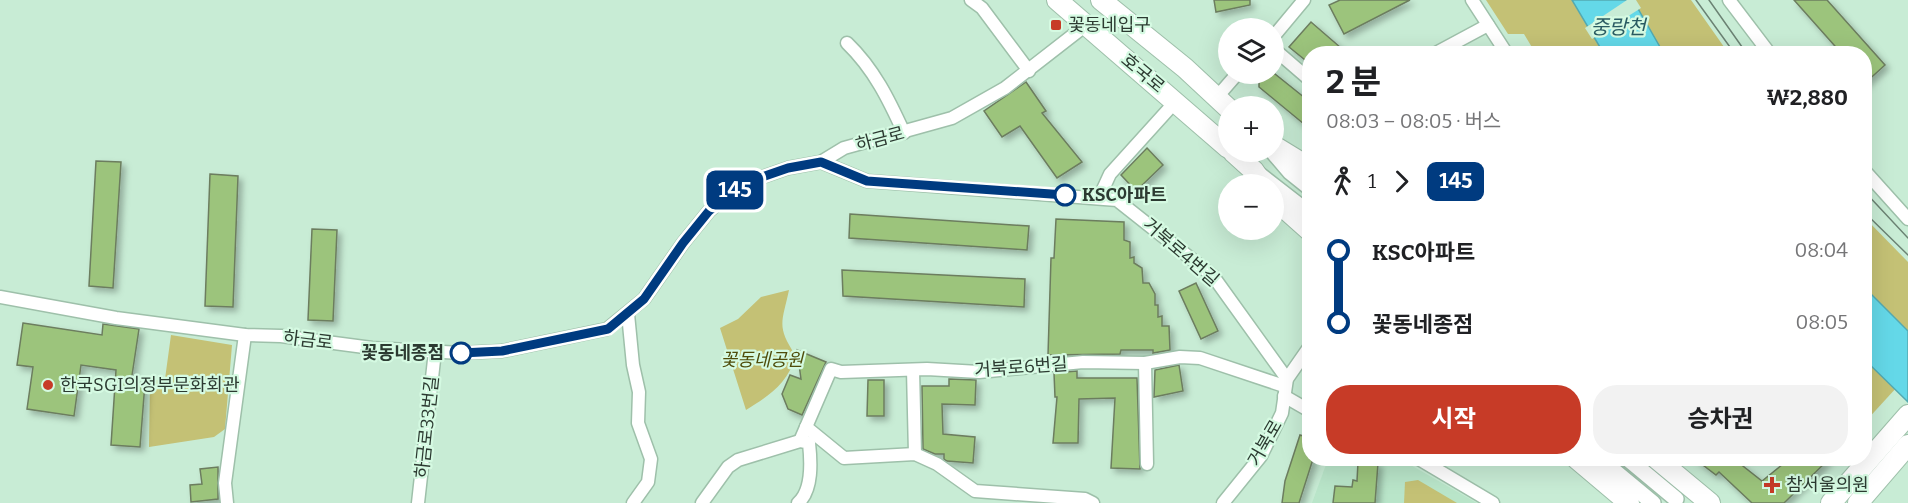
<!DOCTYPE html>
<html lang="ko">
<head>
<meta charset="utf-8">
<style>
  :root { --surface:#fff; --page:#f2f2f2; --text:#202124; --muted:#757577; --accent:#c73b27 }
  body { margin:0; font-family:Bitter,"Noto Sans KR",serif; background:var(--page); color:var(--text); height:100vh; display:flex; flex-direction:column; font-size:22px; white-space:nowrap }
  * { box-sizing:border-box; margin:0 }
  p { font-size:20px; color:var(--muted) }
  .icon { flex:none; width:33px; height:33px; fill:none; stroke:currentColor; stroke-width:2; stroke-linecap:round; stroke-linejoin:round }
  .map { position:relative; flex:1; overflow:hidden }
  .drawer { position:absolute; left:1302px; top:46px; width:570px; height:420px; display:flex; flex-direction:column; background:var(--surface); border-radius:24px; box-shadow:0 6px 24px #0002 }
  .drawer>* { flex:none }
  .badge { padding:0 12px; border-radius:9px; font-size:21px; line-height:39px }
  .buttons { position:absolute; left:1218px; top:18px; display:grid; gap:12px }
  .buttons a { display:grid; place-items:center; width:66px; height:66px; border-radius:50%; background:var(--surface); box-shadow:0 6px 24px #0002; font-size:30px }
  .map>.badge { position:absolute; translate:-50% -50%; box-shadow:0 0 0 3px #fff }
  .legs { display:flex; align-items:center; gap:9px; height:66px; padding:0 24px; font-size:20px }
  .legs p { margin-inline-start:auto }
  .head { display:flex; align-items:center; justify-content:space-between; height:102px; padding:0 24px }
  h1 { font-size:33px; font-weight:700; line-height:45px }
  .button { display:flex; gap:12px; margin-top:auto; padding:12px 24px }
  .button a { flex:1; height:69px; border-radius:24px; background:var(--accent); color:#fff; font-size:24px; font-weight:700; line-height:69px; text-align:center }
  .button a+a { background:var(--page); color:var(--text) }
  ul { padding:0 24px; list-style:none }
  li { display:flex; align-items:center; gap:21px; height:72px; font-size:22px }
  li i { display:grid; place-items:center; width:9px; height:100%; margin:0 8px; background:currentColor }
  li i::after { content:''; width:15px; height:15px; margin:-8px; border:4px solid; border-radius:50%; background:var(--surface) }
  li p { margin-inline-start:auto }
  li:first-child i { background:linear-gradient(#0000 50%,currentColor 0) }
  li:last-child i { background:linear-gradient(currentColor 50%,#0000 0) }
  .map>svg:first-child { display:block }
</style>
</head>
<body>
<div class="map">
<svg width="1908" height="503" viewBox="0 0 1908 503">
  <defs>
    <filter id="shadow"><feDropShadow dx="4" dy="4" stdDeviation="3" flood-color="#0004"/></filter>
  </defs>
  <rect width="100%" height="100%" fill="#c8ecd5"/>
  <path fill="#b9e5c9" d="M1328 459H1400L1477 503H1312Z"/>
  <g fill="#c4c175">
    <path d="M1486 0H1691L1729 54H1536L1524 34H1508Z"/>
    <path d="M1864 217 1908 262V375L1865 422Z"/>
    <path d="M789 290C782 323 776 326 796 356 787 384 770 395 746 410L720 328 738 319 761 297Z"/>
    <path d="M171 335 232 345 225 429 214 437 149 447 150 381 165 379Z"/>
    <path d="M1418 480 1457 503H1404L1405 482Z"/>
  </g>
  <g fill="#64d8e8" stroke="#53a9b1" stroke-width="1.5">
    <path d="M1572 0H1633L1664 54H1604Z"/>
    <path d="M1864 287 1908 331V402L1865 360Z"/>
  </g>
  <path fill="#c8ecd5" d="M1627 0H1636L1641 8 1592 39 1585 28Z"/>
  <g fill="#9cc47c" stroke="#6c7d5f" stroke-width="1.5" filter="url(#shadow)">
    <path d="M1214 0H1250V5L1216 12Z"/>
    <path d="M1340 0H1410L1344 34 1329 5Z"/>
    <path d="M1794 0H1827L1885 65 1864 84V54H1842Z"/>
    <path d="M1311 22 1326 35 1348 54H1310V64L1289 47Z"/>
    <path d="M1263 74H1275L1310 102V129L1259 87V79Z"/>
    <path d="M1026 82 1046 111 1042 113 1082 162 1057 178 1020 126 1002 137 984 111Z"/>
    <path d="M1147 148 1163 165 1136 191 1121 175Z"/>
    <path d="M96 161 121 162 113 288 89 286Z"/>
    <path d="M210 174 238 176 233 307 205 306Z"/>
    <path d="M850 214 1029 226 1027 250 849 238Z"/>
    <path d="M1056 219 1124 222V240L1130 242V258L1134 257V263L1142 268 1143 283H1149L1155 294V305H1158V317L1162 316V326H1169L1170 350 1153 353V350H1121L1120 354 1048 355 1051 258H1054Z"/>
    <path d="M312 229 337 230 333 321 308 320Z"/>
    <path d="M842 270 1025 279 1024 307 843 296Z"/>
    <path d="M1196 283 1218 331 1201 339 1179 291Z"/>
    <path d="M23 323 102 335 103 324 139 329 131 382 145 383 140 447 111 445 116 370 81 365 74 416 27 409 33 367 17 365Z"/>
    <path d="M797 350 826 362 802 415 788 409 782 394 790 375 801 379Z"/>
    <path d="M1179 365 1183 391 1154 397 1155 370Z"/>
    <path d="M1077 371V378H1137L1140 469 1111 468 1115 398 1079 399 1078 443H1053L1057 397H1055L1054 373Z"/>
    <path d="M949 379 976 380 975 405 942 404 943 434 975 437 973 463 947 461 944 459V454H935L923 449 922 386H949Z"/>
    <path d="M868 380H884V416H867Z"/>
    <path d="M1300 435 1310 438V459H1313L1299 503H1282L1285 481Z"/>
    <path d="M1695 459H1734L1762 481 1783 464 1777 459H1829L1784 503H1752L1719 472 1716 475Z"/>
    <path d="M1358 462 1378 463 1375 503H1333L1335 486 1352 487 1353 480 1357 481Z"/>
    <path d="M218 467V499L191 502 190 485 202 484 200 469Z"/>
  </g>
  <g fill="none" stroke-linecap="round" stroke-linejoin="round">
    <defs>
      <g id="minor">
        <path d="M971 0 982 8 1029 71"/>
        <path d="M1472 0 1507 54"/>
        <path d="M1729 0 1770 54"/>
        <path d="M1274 36 1304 0"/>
        <path d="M847 43C874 69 889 100 904 133"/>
        <path d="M1274 49 1310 80"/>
        <path d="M1434 54 1488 25"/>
        <path d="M1217 97 1237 74"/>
        <path d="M821 162 867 181 1117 200 1213 276 1287 379"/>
        <path d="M1864 170 1908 219"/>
        <path d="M1099 198 1110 174 1176 101"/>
        <path d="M0 297 116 318 245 335 281 336 372 348 461 353 502 351 607 329 644 299 683 243 709 211 729 194 748 182 788 168 821 162 844 148 952 118 1005 88 1086 25"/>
        <path d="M628 314 633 365 639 392 638 423 651 459 648 482 633 503"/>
        <path d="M1145 363 1147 464"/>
        <path d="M913 370 915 454"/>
        <path d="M1284 396 1310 411"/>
        <path d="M806 427 844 458 915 454 937 464 975 491 1085 499 1093 503"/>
        <path d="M800 441 831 369 841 372 927 369 979 372 1083 362 1145 363 1180 357 1200 358 1284 386"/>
        <path d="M1419 459 1493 503"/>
        <path d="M227 503 225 483 245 335"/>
        <path d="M418 503 435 351"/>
        <path d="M702 503 728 467 738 460 800 441 809 443C811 461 813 490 798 503"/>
        <path d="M1223 503 1261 456 1282 413 1287 379 1310 346"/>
      </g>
      <g id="tertiary">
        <path d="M1273 152 1290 172 1310 188"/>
        <path d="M1256 172 1310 214"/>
        <path d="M1600 459 1653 503"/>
        <path d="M1628 459 1676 499"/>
      </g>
      <g id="primary">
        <path d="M1057 0 1228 148"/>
        <path d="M1101 0 1185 68 1228 108"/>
        <path d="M1274 146 1310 168"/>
        <path d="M1233 152 1254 171 1263 184"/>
        <path d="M1274 199 1310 231"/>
        <path d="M1577 459 1629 503"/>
        <path d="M1657 459 1710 503"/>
        <path d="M1831 503 1908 415"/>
        <path d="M1858 503 1908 445"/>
      </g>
    </defs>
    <use href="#minor" stroke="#9ec0aa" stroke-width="15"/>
    <use href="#tertiary" stroke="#9ec0aa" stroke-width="18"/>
    <use href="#primary" stroke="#9ec0aa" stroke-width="22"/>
    <use href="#minor" stroke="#fff" stroke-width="12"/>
    <use href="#tertiary" stroke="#fff" stroke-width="15"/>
    <use href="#primary" stroke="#fff" stroke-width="20"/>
    <g stroke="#6b8273" stroke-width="1.5">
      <path d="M1696 0 1735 54"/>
      <path d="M1709 0 1747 54"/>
      <path d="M1864 191 1908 238"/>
      <path d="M1864 212 1908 255"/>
    </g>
  </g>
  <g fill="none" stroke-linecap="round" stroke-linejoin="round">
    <defs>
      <path id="line-1" d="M461 353 502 351 608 329 644 299 683 243 709 211 729 194 748 182 788 168 821 162 867 181 1065 195"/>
    </defs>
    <use href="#line-1" stroke="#fff" stroke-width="14"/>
    <use href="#line-1" stroke="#003b80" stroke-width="9"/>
  </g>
  <g fill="#c73b27" stroke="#d5fae2" stroke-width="2">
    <rect x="1050" y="19" width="12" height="12" rx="3"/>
    <circle cx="48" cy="385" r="6"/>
    <path d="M1769 476h6v6h6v6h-6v6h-6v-6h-6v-6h6z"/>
  </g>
  <g fill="#fff" stroke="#003b80" stroke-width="3">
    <circle cx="1065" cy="195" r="10"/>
    <circle cx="461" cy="353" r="10"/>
  </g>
  <g text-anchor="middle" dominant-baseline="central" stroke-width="4.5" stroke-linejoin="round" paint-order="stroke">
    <g font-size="18" fill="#2c3a31" stroke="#d5fae2" text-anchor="start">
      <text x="1068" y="25">꽃동네입구</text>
      <text x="60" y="385">한국SGI의정부문화회관</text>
      <text x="1786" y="485">참서울의원</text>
    </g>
    <g font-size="18" fill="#2c3a31" stroke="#d5fae2">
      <text transform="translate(1143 73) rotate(40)">호국로</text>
      <text transform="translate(880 139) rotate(-15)">하금로</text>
      <text transform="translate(1181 252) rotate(41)">거북로4번길</text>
      <text transform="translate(308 340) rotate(7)">하금로</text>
      <text transform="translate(1021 367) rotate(-4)">거북로6번길</text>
      <text transform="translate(427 427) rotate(-84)">하금로33번길</text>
      <text transform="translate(1265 443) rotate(-60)">거북로</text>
    </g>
    <g font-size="18" font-weight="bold" fill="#2c3a31" stroke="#d5fae2" text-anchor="start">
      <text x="1082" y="195">KSC아파트</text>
      <text x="444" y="353" text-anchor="end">꽃동네종점</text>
    </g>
    <g font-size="18" font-style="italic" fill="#4f4c0a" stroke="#d5fae2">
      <text x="762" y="360">꽃동네공원</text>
    </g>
    <g font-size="20" font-style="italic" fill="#295b62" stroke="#d5fae2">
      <text x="1618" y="27">중랑천</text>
    </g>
  </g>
</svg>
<div class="buttons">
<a><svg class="icon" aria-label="layers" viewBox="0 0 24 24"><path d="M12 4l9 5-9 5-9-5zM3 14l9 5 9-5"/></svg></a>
<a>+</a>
<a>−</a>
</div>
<b class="badge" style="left:735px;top:190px;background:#003b80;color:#fff">145</b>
<section class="drawer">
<div class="head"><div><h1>2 분</h1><p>08:03 – 08:05 · 버스</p></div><b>₩2,880</b></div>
<div class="legs"><svg class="icon" aria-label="walk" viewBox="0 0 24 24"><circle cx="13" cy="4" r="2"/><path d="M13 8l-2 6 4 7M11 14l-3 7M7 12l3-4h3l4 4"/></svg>1<svg class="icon" aria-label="forward" viewBox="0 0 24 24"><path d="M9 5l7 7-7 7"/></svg><b class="badge" style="background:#003b80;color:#fff">145</b></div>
<ul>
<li><i style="color:#003b80"></i><b>KSC아파트</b><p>08:04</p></li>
<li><i style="color:#003b80"></i><b>꽃동네종점</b><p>08:05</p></li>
</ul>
<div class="button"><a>시작</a><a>승차권</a></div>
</section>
</div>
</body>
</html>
